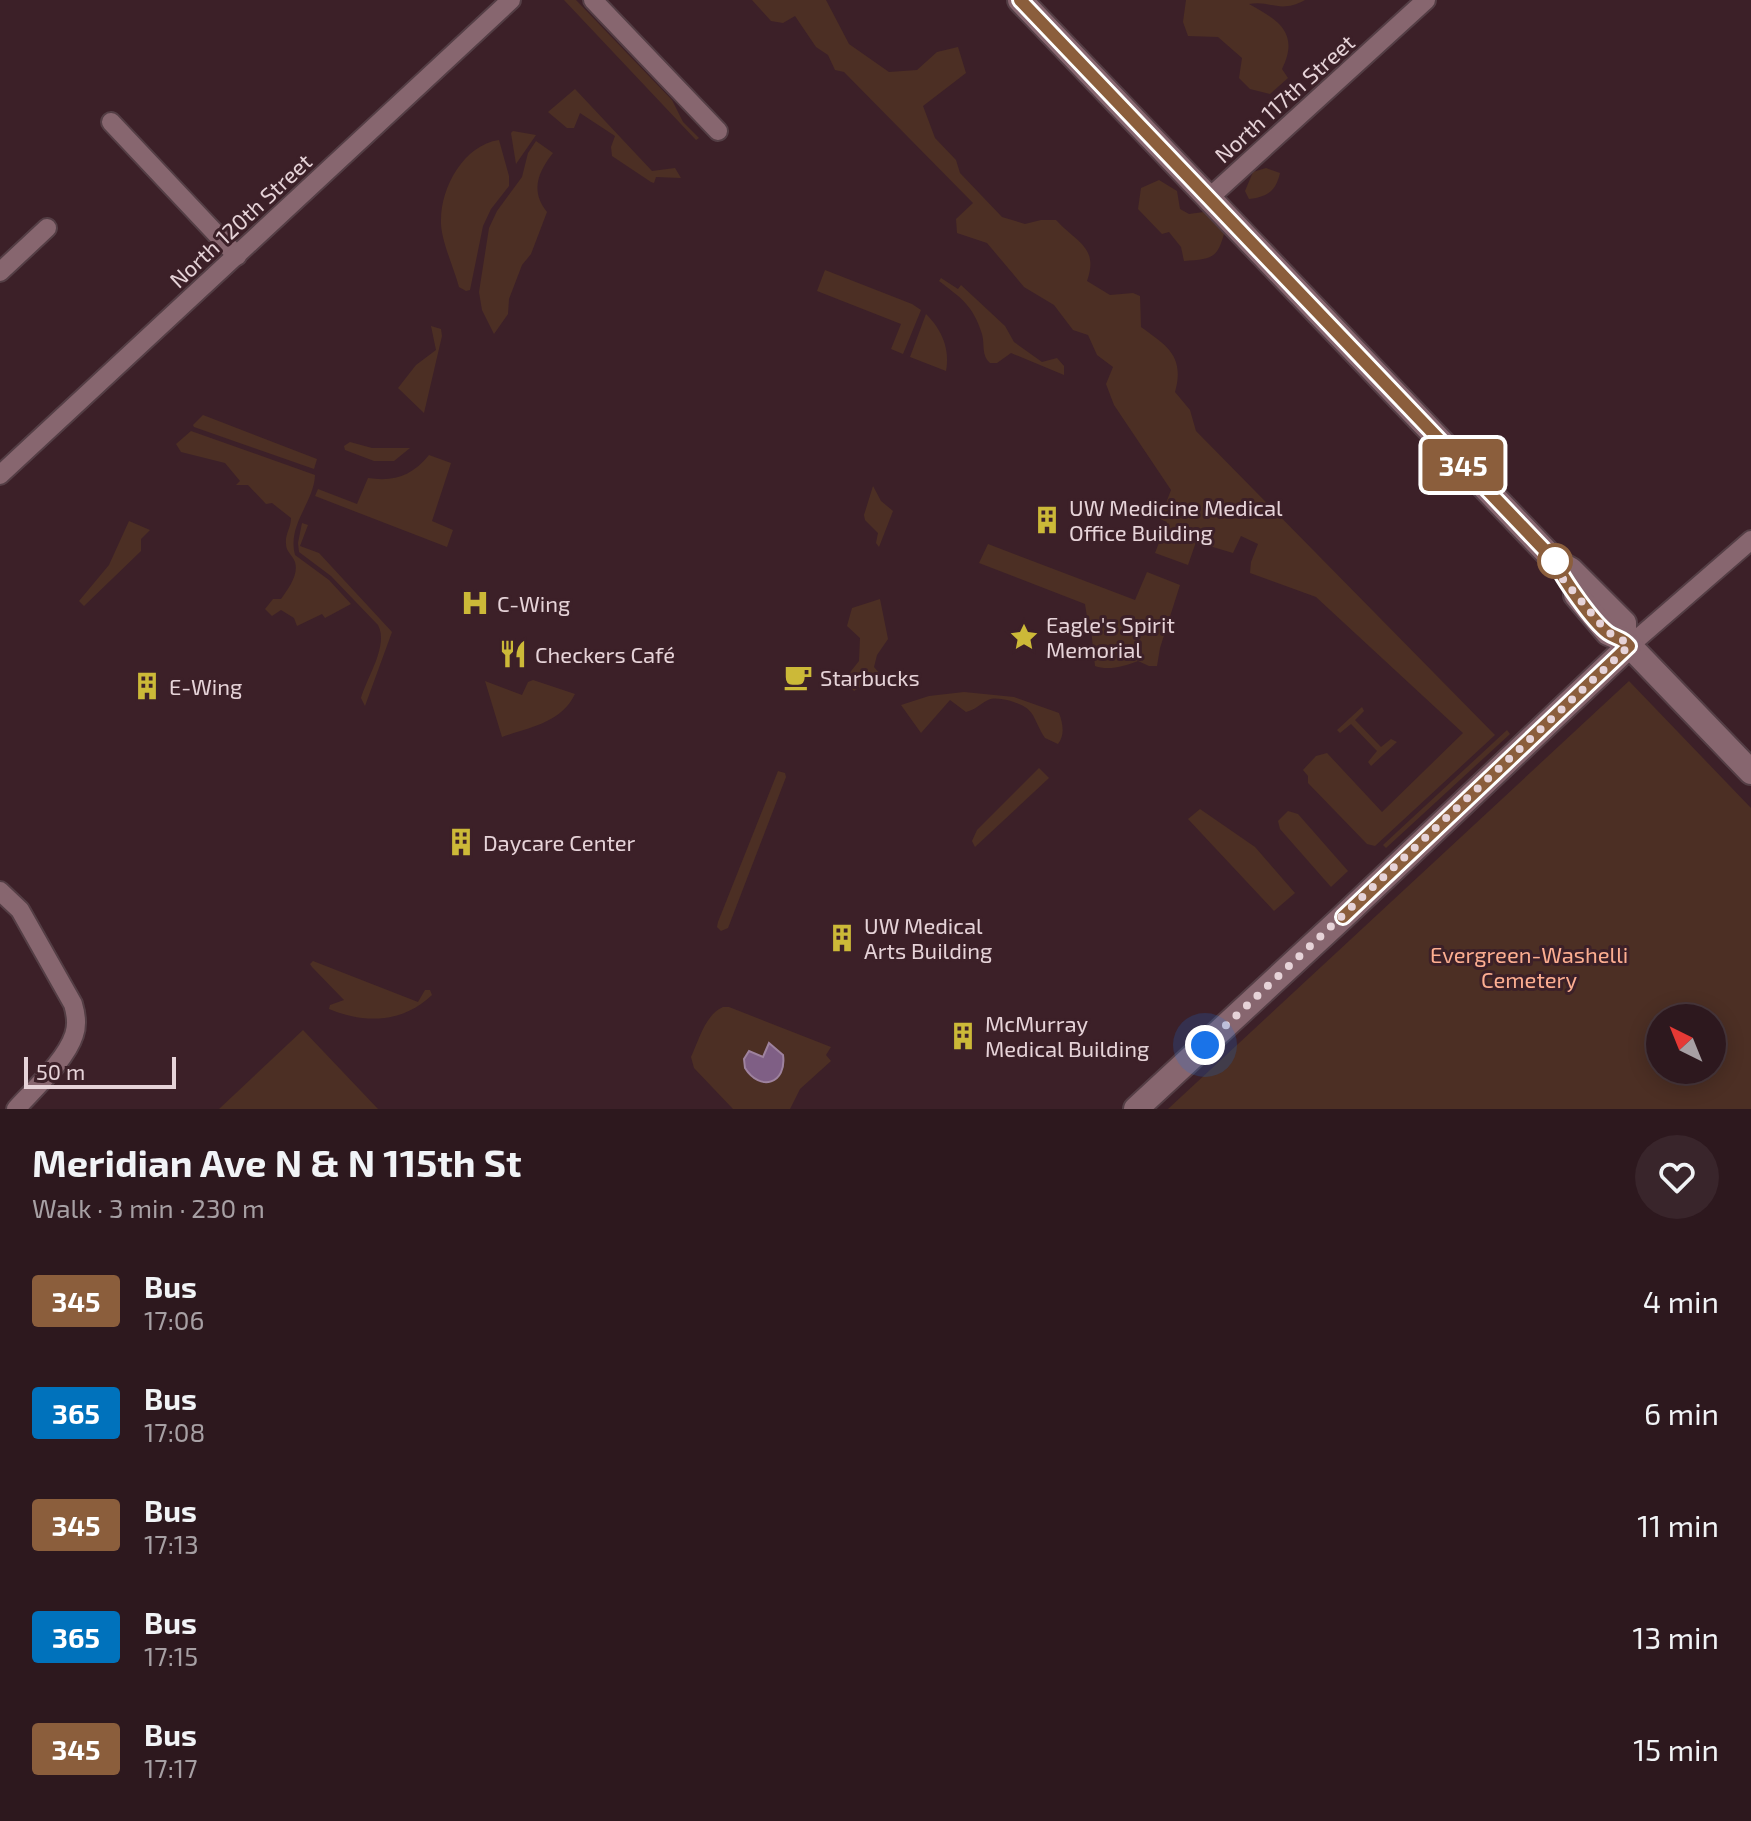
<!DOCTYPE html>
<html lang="en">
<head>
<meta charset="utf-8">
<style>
  :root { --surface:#2d181e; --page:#39252b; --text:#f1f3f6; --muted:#a7a0a4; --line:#48373c }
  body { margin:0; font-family:"Exo 2",sans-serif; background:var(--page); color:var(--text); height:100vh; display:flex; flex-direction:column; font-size:30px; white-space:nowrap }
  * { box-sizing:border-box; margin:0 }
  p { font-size:26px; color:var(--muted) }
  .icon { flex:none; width:44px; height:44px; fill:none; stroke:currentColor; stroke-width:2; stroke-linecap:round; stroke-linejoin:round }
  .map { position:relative; height:1109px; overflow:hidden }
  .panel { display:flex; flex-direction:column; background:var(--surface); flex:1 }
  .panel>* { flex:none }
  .badge { padding:0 16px; border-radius:6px; font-size:28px; line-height:52px }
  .needle { width:52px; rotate:317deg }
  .buttons { position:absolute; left:1646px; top:1004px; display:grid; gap:16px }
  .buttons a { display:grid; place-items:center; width:80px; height:80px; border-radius:50%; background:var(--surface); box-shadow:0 4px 20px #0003,0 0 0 2px var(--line); font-size:40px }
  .scale { position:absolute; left:24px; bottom:20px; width:152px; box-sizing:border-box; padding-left:8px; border:4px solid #e6d3d8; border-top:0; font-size:22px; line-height:28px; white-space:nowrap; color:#e6d3d8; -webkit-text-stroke:6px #3c2028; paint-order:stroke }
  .you { position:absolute; width:40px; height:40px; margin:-20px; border:6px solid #fff; border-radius:50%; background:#1a73e8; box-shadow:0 0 0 12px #1a73e833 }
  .map>.badge { position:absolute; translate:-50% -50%; box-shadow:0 0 0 4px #fff }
  .round { display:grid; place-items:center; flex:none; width:84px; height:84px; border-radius:42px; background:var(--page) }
  .overview { display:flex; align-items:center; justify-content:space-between; height:136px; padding:0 32px }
  h1 { font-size:38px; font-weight:700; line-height:60px }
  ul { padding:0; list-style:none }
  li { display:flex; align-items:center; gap:24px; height:112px; padding:0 32px }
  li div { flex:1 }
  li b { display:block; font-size:30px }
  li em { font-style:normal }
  li .badge { min-width:88px; font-weight:700; text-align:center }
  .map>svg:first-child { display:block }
</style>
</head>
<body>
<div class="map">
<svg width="1751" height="1109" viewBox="0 0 1751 1109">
  <rect width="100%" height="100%" fill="#3c2028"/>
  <g fill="#4c2f24" fill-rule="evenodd">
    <path d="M564 0H576L672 100 683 122 699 138 696 140Z"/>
    <path d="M752 0H826L849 44 889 72 917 70 937 52 958 47 966 73 923 106 935 138 956 160 960 173 1002 217 1025 224 1041 220H1056C1077 243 1099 247 1087 281L1110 295 1133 293 1140 296 1141 327C1167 346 1185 356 1175 392L1190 410 1196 431 1495 735 1375 846 1367 844 1308 783V776L1303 770 1316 756 1327 753 1382 812 1463 733 1316 597 1250 573 1251 562 1258 544 1241 536 1233 553 1196 542 1188 565 1155 553 1167 522 1160 519 1171 490 1114 405 1106 384 1113 367 1097 355 1088 335 1073 330 1054 305 1024 287 987 243 957 233 956 219 973 203 844 72 835 70 828 55 816 47 795 16 783 23 771 21Z"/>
    <path d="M1186 0H1305C1280 14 1270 0 1249 4 1278 20 1300 33 1282 69L1288 78 1270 94 1250 89 1239 78 1242 58 1218 37 1188 36 1183 22Z"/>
    <path d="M575 89 652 171 675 168 681 178 656 177 654 183 651 182 612 156 611 147 615 136 580 113 574 128H567L548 112Z"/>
    <path d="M513 131 536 135 516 164 511 133Z"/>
    <path d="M499 140 509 176V186L491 209 483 226 470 290 466 291 459 287C454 268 440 238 441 220 441 187 464 145 499 140Z"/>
    <path d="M536 141 553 153C538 172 530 191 547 212L531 254 522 265 509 299 508 314 494 334 482 310 479 292 489 228 497 211 522 177 528 153Z"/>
    <path d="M1266 168 1280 173C1276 191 1267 197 1249 199L1245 191 1253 172Z"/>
    <path d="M1159 180 1177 191 1180 209 1189 214 1211 211 1225 230C1218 259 1212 259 1184 261L1181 247 1169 232 1162 234 1138 209 1141 188Z"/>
    <path d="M825 270 912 304 921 310 903 354 891 349 901 324 817 291Z"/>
    <path d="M941 278 958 289 961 285 1005 326 1014 342 1042 362 1057 358 1064 366V375L1011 353 997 363H990C981 355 985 345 982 334 973 305 961 298 939 281Z"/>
    <path d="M926 314C942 330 950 349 946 371L910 357Z"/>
    <path d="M431 326 441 329 442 336 424 413 398 388 416 365 436 350Z"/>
    <path d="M203 415 317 459 314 469 194 427 193 425Z"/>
    <path d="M191 431 315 475C314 503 287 524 295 555L329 580 351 604 325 618 322 614 297 626 294 618 281 610 272 616 265 609 273 599H281C288 589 299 575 295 562 292 554 286 552 286 544 285 534 291 528 291 518L272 503 266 504 248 485H236L240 481 225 463 181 452 176 444Z"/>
    <path d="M350 442 372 448H410L394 461H374L345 450 344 446Z"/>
    <path d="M429 455 451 463 432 521 453 530 447 547 315 496 318 489 357 504 368 478C394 482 412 476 429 455Z"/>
    <path d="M873 486 881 501 893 511 879 547 876 543 878 533 865 520 864 515Z"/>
    <path d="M129 521 150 530 141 539V551L84 606 79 601 109 565Z"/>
    <path d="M302 523 308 525 300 546 319 553 392 632 365 706 361 698C367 677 389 645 378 625L331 576 299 552 298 543Z"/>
    <path d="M988 544 1135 600 1147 572 1180 585 1160 648 1157 666H1149L1138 661C1126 666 1108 671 1095 666L1090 620 1087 617 1085 604 979 563Z"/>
    <path d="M880 599 888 639 877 655 874 667 880 674 854 691 844 680 859 661 860 638 847 626 852 608Z"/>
    <path d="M533 680 575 694C561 723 530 727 502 737L485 681 522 695 528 682Z"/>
    <path d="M1629 681 1751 808V1109H1168ZM1660 1018H1712V1070H1660Z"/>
    <path d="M964 692 1014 697 1059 713C1063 724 1065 735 1058 744L1045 738C1031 716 1037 708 1007 700 1001 699 994 697 988 700 980 704 975 710 966 712L950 700 921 733 901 705 929 696Z"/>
    <path d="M1362 707 1364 711 1355 720 1381 747 1391 739 1397 742 1371 766 1368 762 1377 751 1351 724 1340 733 1337 730Z"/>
    <path d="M1507 730 1510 734 1386 848 1383 845Z"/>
    <path d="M1039 768 1049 778 975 847 972 841 977 830Z"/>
    <path d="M778 771 785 773 786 777 728 928 721 931 717 927 718 922Z"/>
    <path d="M1200 809 1255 847 1295 893 1274 911 1188 819Z"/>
    <path d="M1288 811 1298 814 1348 871 1331 887 1280 829 1278 821Z"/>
    <path d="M313 961 418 1002 425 990H430L432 995C403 1023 365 1024 329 1009L330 1005 344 1000 312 967 310 964Z"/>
    <path d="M723 1007H729L831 1047 826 1055 831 1061 800 1089 790 1109H733L694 1068 691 1057C699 1040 705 1015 723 1007Z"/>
    <path d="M303 1030 378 1109H219Z"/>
  </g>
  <path fill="#7f5f85" stroke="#9e829e" stroke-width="2" d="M769 1043 783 1055C787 1084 760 1092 745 1068L744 1059 749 1051 763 1057Z"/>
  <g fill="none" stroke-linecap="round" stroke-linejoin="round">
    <defs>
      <g id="minor">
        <path d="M593 0 718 131"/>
        <path d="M111 122 237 256"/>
        <path d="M1209 198 1426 0"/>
        <path d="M0 272 47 228"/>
        <path d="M0 475 511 0"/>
        <path d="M1629 646 1751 540"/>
        <path d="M0 891 20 910 73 1004C76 1014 78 1024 74 1035 66 1060 34 1089 16 1109"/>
      </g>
      <g id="tertiary">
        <path d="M1020 0 1555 561 1571 570 1624 623V640"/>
        <path d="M1576 595 1608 633 1624 640 1751 772"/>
        <path d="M1136 1109 1343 917 1629 646"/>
      </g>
    </defs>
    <use href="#minor" stroke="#543e45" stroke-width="22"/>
    <use href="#tertiary" stroke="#543e45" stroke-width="28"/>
    <use href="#minor" stroke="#87666f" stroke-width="18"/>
    <use href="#tertiary" stroke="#87666f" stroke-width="24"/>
  </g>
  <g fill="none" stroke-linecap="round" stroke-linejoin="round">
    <defs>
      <path id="line" d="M1020 0 1555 561C1562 578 1593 622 1608 633 1615 638 1623 638 1629 646L1343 917"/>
    </defs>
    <use href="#line" stroke="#fff" stroke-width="18"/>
    <use href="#line" stroke="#8b5e3c" stroke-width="12"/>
    <path stroke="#e6d3d8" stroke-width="8" stroke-dasharray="0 14.4" d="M1205 1045 1629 646C1622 637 1610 636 1603 627L1562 578 1555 561"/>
  </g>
  <defs>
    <symbol id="building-bare" viewBox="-9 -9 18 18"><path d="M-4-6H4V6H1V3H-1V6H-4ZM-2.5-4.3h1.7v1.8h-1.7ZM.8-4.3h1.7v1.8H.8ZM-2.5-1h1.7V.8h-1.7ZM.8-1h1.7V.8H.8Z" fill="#ccb938" stroke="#3c2028" stroke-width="2.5" paint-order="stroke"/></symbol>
    <symbol id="hospital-bare" viewBox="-9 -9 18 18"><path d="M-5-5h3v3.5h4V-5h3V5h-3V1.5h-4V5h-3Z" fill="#ccb938" stroke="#3c2028" stroke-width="2.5" paint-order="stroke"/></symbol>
    <symbol id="sight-bare" viewBox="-9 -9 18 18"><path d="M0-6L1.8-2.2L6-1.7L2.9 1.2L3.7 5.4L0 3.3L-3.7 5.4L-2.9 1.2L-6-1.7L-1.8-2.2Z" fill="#ccb938" stroke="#3c2028" stroke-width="2.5" paint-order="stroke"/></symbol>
    <symbol id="restaurant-bare" viewBox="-9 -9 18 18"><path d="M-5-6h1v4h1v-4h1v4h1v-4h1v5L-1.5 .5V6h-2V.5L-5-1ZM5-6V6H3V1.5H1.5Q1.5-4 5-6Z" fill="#ccb938" stroke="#3c2028" stroke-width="2.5" paint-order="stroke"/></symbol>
    <symbol id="cafe-bare" viewBox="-9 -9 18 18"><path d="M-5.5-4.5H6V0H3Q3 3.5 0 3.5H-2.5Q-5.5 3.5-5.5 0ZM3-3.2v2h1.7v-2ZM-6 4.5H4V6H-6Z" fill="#ccb938" stroke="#3c2028" stroke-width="2.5" paint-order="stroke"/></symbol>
  </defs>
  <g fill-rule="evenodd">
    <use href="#building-bare" x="1027" y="500" width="40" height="40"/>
    <use href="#hospital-bare" x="455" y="583" width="40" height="40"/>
    <use href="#sight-bare" x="1004" y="617" width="40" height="40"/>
    <use href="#restaurant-bare" x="493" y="634" width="40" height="40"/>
    <use href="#cafe-bare" x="778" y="657" width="40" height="40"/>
    <use href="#building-bare" x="127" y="666" width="40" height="40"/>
    <use href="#building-bare" x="441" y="822" width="40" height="40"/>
    <use href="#building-bare" x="822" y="918" width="40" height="40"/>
    <use href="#building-bare" x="943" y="1016" width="40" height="40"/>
  </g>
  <circle fill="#fff" stroke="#8b5e3c" stroke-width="4" cx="1555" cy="561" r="16"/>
  <g text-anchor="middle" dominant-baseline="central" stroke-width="6" stroke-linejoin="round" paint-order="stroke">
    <g font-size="22" fill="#e6d3d8" stroke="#3c2028">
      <text transform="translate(1284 98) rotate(-42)">North 117th Street</text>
      <text transform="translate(240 220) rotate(-43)">North 120th Street</text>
    </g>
    <g font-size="22" fill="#e6d3d8" stroke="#3c2028" text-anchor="start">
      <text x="1069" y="507">UW Medicine Medical<tspan x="1069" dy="25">Office Building</tspan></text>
      <text x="497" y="603">C-Wing</text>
      <text x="1046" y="624">Eagle's Spirit<tspan x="1046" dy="25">Memorial</tspan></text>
      <text x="535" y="654">Checkers Café</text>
      <text x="820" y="677">Starbucks</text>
      <text x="169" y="686">E-Wing</text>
      <text x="483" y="842">Daycare Center</text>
      <text x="864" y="925">UW Medical<tspan x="864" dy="25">Arts Building</tspan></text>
      <text x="985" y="1023">McMurray<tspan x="985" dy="25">Medical Building</tspan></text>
    </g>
    <g font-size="22" fill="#fdae91" stroke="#3c2028">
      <text x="1529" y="954">Evergreen-Washelli<tspan x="1529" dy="25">Cemetery</tspan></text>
    </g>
  </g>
</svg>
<div class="buttons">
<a><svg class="needle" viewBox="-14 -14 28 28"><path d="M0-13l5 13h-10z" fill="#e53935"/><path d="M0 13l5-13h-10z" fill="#a7a0a4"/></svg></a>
</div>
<div class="scale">50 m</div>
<div class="you" style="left:1205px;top:1045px"></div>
<b class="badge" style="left:1463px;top:465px;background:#8b5e3c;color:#fff">345</b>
</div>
<section class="panel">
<div class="overview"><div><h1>Meridian Ave N &amp; N 115th St</h1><p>Walk · 3 min · 230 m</p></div><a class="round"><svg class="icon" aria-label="heart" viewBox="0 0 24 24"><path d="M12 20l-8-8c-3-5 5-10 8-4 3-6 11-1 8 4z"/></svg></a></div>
<ul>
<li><span class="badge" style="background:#8b5e3c;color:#fff">345</span><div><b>Bus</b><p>17:06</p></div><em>4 min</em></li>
<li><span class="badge" style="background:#0072bc;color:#fff">365</span><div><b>Bus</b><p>17:08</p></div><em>6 min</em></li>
<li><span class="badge" style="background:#8b5e3c;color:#fff">345</span><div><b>Bus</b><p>17:13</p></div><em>11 min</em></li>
<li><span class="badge" style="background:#0072bc;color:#fff">365</span><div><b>Bus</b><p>17:15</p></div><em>13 min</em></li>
<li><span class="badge" style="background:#8b5e3c;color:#fff">345</span><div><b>Bus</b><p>17:17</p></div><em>15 min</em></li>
</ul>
</section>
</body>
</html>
